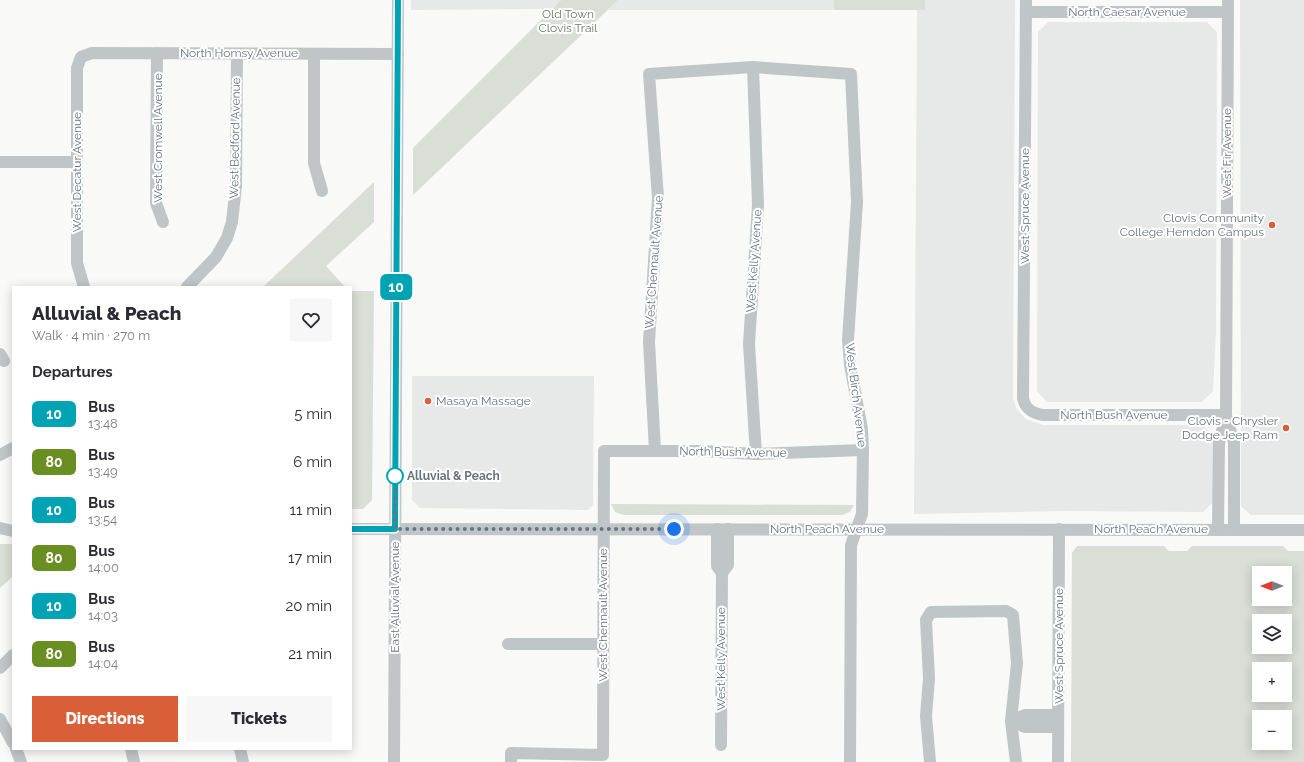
<!DOCTYPE html>
<html lang="en">
<head>
<meta charset="utf-8">
<style>
  :root { --surface:#fff; --page:#f7f7f7; --text:#2b2b33; --muted:#7c7c81; --accent:#d95f38 }
  body { margin:0; font-family:Raleway,sans-serif; background:var(--page); color:var(--text); height:100vh; display:flex; flex-direction:column; font-size:15px; white-space:nowrap }
  * { box-sizing:border-box; margin:0 }
  p { font-size:13px; color:var(--muted) }
  .icon { flex:none; width:22px; height:22px; fill:none; stroke:currentColor; stroke-width:2; stroke-linecap:round; stroke-linejoin:round }
  .map { position:relative; flex:1; overflow:hidden }
  .details { position:absolute; left:12px; top:286px; width:340px; height:464px; display:flex; flex-direction:column; background:var(--surface); border-radius:0px; box-shadow:0 2px 10px #0003 }
  .details>* { flex:none }
  .badge { padding:0 8px; border-radius:6px; font-size:14px; line-height:26px }
  .needle { width:26px; rotate:270deg }
  .fabs { position:absolute; left:1252px; top:566px; display:grid; gap:8px }
  .fabs a { display:grid; place-items:center; width:40px; height:40px; border-radius:0px; background:var(--surface); box-shadow:0 2px 10px #0003; font-size:20px }
  .you { position:absolute; width:20px; height:20px; margin:-10px; border:3px solid #fff; border-radius:50%; background:#1a73e8; box-shadow:0 0 0 6px #1a73e833 }
  .map>.badge { position:absolute; translate:-50% -50%; box-shadow:0 0 0 2px #fff }
  h2 { padding:0 20px; font-size:15px; line-height:36px }
  .round { display:grid; place-items:center; flex:none; width:42px; height:42px; border-radius:0px; background:var(--page) }
  .overview { display:flex; align-items:center; justify-content:space-between; height:68px; padding:0 20px }
  h1 { font-size:19px; font-weight:800; line-height:30px }
  .cta { display:flex; gap:8px; margin-top:auto; padding:8px 20px }
  .cta a { flex:1; height:46px; border-radius:0px; background:var(--accent); color:#fff; font-size:16px; font-weight:800; line-height:46px; text-align:center }
  .cta a+a { background:var(--page); color:var(--text) }
  ul { padding:0; list-style:none }
  li { display:flex; align-items:center; gap:12px; height:48px; padding:0 20px }
  li div { flex:1 }
  li b { display:block; font-size:15px }
  li em { font-style:normal }
  li .badge { min-width:44px; font-weight:700; text-align:center }
  .map>svg:first-child { display:block }
</style>
</head>
<body>
<div class="map">
<svg width="1304" height="762" viewBox="0 0 1304 762">
  <rect width="100%" height="100%" fill="#f9f9f7"/>
  <g fill="#e7e8e8">
    <path d="M411 0H561L551 9 411 10Z"/>
    <path d="M618 0H834V10H608Z"/>
    <path d="M925 0H1015L1013 398 1016 408 1026 419 1043 425H1203L1213 436V502L1203 512 1064 511 914 514 917 10H925Z"/>
    <path d="M1240 0H1304V515H1251L1241 506Z"/>
    <path d="M1048 22H1207L1217 32 1216 331 1213 391 1202 402H1047L1037 391 1038 32Z"/>
    <path d="M412 376H594L593 505 588 510 420 508 412 500Z"/>
  </g>
  <g fill="#d9ded6" fill-rule="evenodd">
    <path d="M561 0H618L413 195V148Z"/>
    <rect x="834" y="0" width="91" height="10"/>
    <path d="M374 182V222L326 266 345 287H263Z"/>
    <path d="M351 291H374L372 500 363 509H351Z"/>
    <path d="M611 504 854 505 850 512 842 515H623L615 512Z"/>
    <path d="M0 544H13V576L0 588Z"/>
    <path d="M1077 546H1164L1169 551H1187L1192 546H1283L1288 551H1304V762H1071L1072 553ZM1259 573H1285V599H1259ZM1259 621H1285V647H1259ZM1259 669H1285V695H1259ZM1259 717H1285V743H1259Z"/>
  </g>
  <g fill="none" stroke-linecap="round" stroke-linejoin="round">
    <g stroke="#c0c5c8" stroke-width="12">
      <path d="M1026 0 1023 398C1025 409 1032 413 1043 415H1226"/>
      <path d="M1026 12H1228"/>
      <path d="M157 53 156 203 163 222"/>
      <path d="M314 54V163L322 191"/>
      <path d="M753 67 758 205 749 344 756 454"/>
      <path d="M0 162H77"/>
      <path d="M84 287 77 263V68L81 57 92 53 398 54"/>
      <path d="M187 287 216 257 227 238 232 222 236 186 237 54"/>
      <path d="M0 354 4 361"/>
      <path d="M1226 416 1234 442V530"/>
      <path d="M655 450 649 342 658 198 649 74 753 67 851 74 857 202 848 340 850 365 862 429 863 450 862 514 851 545 850 762"/>
      <path d="M0 455 13 448"/>
      <path d="M0 528 13 531"/>
      <path d="M351 529 1304 530"/>
      <path d="M717 529V566L722 573 721 745"/>
      <path d="M1218 530 1219 443 1226 415 1228 0"/>
      <path d="M722 573 728 565V529"/>
      <path d="M508 644H603"/>
      <path d="M0 668 13 655"/>
      <path d="M1058 715H1025L1011 721 1025 727H1058"/>
      <path d="M0 719 13 743"/>
      <path d="M16 749 21 762"/>
      <path d="M131 749 134 762"/>
      <path d="M240 749 243 762"/>
      <path d="M394 762 398 0"/>
      <path d="M511 762V753L603 755 604 451H703L756 454 863 450"/>
      <path d="M930 762 926 716 929 678 926 620 931 612 1006 611 1013 615 1017 663 1011 721 1016 762"/>
      <path d="M1058 762 1059 529"/>
    </g>
  </g>
  <g fill="none" stroke-linecap="round" stroke-linejoin="round">
    <defs>
      <path id="line" d="M351 529H395L398 0"/>
    </defs>
    <use href="#line" stroke="#fff" stroke-width="9"/>
    <use href="#line" stroke="#00a3b4" stroke-width="6"/>
    <path stroke="#667480" stroke-width="4" stroke-dasharray="0 7.2" d="M395 476V469V529H674"/>
  </g>
  <g fill="#d95f38" stroke="#fff" stroke-width="1.5">
    <circle cx="1272" cy="225" r="4"/>
    <circle cx="428" cy="401" r="4"/>
    <circle cx="1286" cy="428" r="4"/>
  </g>
  <circle fill="#fff" stroke="#00a3b4" stroke-width="2" cx="395" cy="476" r="8"/>
  <g text-anchor="middle" dominant-baseline="central" stroke-width="4" stroke-linejoin="round" paint-order="stroke">
    <g font-size="12" fill="#667480" stroke="#fff">
      <text x="1127" y="12">North Caesar Avenue</text>
      <text x="239" y="53">North Homsy Avenue</text>
      <text transform="translate(158 138) rotate(-90)">West Cromwell Avenue</text>
      <text transform="translate(235 138) rotate(-89)">West Bedford Avenue</text>
      <text transform="translate(1227 153) rotate(-90)">West Fir Avenue</text>
      <text transform="translate(77 172) rotate(-90)">West Decatur Avenue</text>
      <text transform="translate(1025 206) rotate(-90)">West Spruce Avenue</text>
      <text transform="translate(754 261) rotate(-86)">West Kelly Avenue</text>
      <text transform="translate(654 262) rotate(-86)">West Chennault Avenue</text>
      <text transform="translate(856 395) rotate(83)">West Birch Avenue</text>
      <text x="1114" y="415">North Bush Avenue</text>
      <text transform="translate(733 452) rotate(1)">North Bush Avenue</text>
      <text x="827" y="529">North Peach Avenue</text>
      <text x="1151" y="529">North Peach Avenue</text>
      <text transform="translate(395 597) rotate(-90)">East Alluvial Avenue</text>
      <text transform="translate(603 615) rotate(-90)">West Chennault Avenue</text>
      <text transform="translate(1059 646) rotate(-90)">West Spruce Avenue</text>
      <text transform="translate(721 659) rotate(-90)">West Kelly Avenue</text>
    </g>
    <g font-size="12" fill="#687965" stroke="#fff">
      <text x="568" y="14">Old Town<tspan x="568" dy="14">Clovis Trail</tspan></text>
    </g>
    <g font-size="12" fill="#667480" stroke="#fff" text-anchor="end">
      <text x="1264" y="218">Clovis Community<tspan x="1264" dy="14">College Herndon Campus</tspan></text>
      <text x="436" y="401" text-anchor="start">Masaya Massage</text>
      <text x="1278" y="421">Clovis - Chrysler<tspan x="1278" dy="14">Dodge Jeep Ram</tspan></text>
    </g>
    <g font-size="12" font-weight="bold" fill="#667480" stroke="#fff" text-anchor="start">
      <text x="407" y="476">Alluvial &amp; Peach</text>
    </g>
  </g>
</svg>
<div class="fabs">
<a><svg class="needle" viewBox="-14 -14 28 28"><path d="M0-13l5 13h-10z" fill="#e53935"/><path d="M0 13l5-13h-10z" fill="#7c7c81"/></svg></a>
<a><svg class="icon" aria-label="layers" viewBox="0 0 24 24"><path d="M12 4l9 5-9 5-9-5zM3 14l9 5 9-5"/></svg></a>
<a>+</a>
<a>−</a>
</div>
<div class="you" style="left:674px;top:529px"></div>
<b class="badge" style="left:396px;top:287px;background:#00a3b4;color:#fff">10</b>
<section class="details">
<div class="overview"><div><h1>Alluvial &amp; Peach</h1><p>Walk · 4 min · 270 m</p></div><a class="round"><svg class="icon" aria-label="heart" viewBox="0 0 24 24"><path d="M12 20l-8-8c-3-5 5-10 8-4 3-6 11-1 8 4z"/></svg></a></div>
<h2>Departures</h2>
<ul>
<li><span class="badge" style="background:#00a3b4;color:#fff">10</span><div><b>Bus</b><p>13:48</p></div><em>5 min</em></li>
<li><span class="badge" style="background:#6b8e23;color:#fff">80</span><div><b>Bus</b><p>13:49</p></div><em>6 min</em></li>
<li><span class="badge" style="background:#00a3b4;color:#fff">10</span><div><b>Bus</b><p>13:54</p></div><em>11 min</em></li>
<li><span class="badge" style="background:#6b8e23;color:#fff">80</span><div><b>Bus</b><p>14:00</p></div><em>17 min</em></li>
<li><span class="badge" style="background:#00a3b4;color:#fff">10</span><div><b>Bus</b><p>14:03</p></div><em>20 min</em></li>
<li><span class="badge" style="background:#6b8e23;color:#fff">80</span><div><b>Bus</b><p>14:04</p></div><em>21 min</em></li>
</ul>
<div class="cta"><a>Directions</a><a>Tickets</a></div>
</section>
</div>
</body>
</html>
